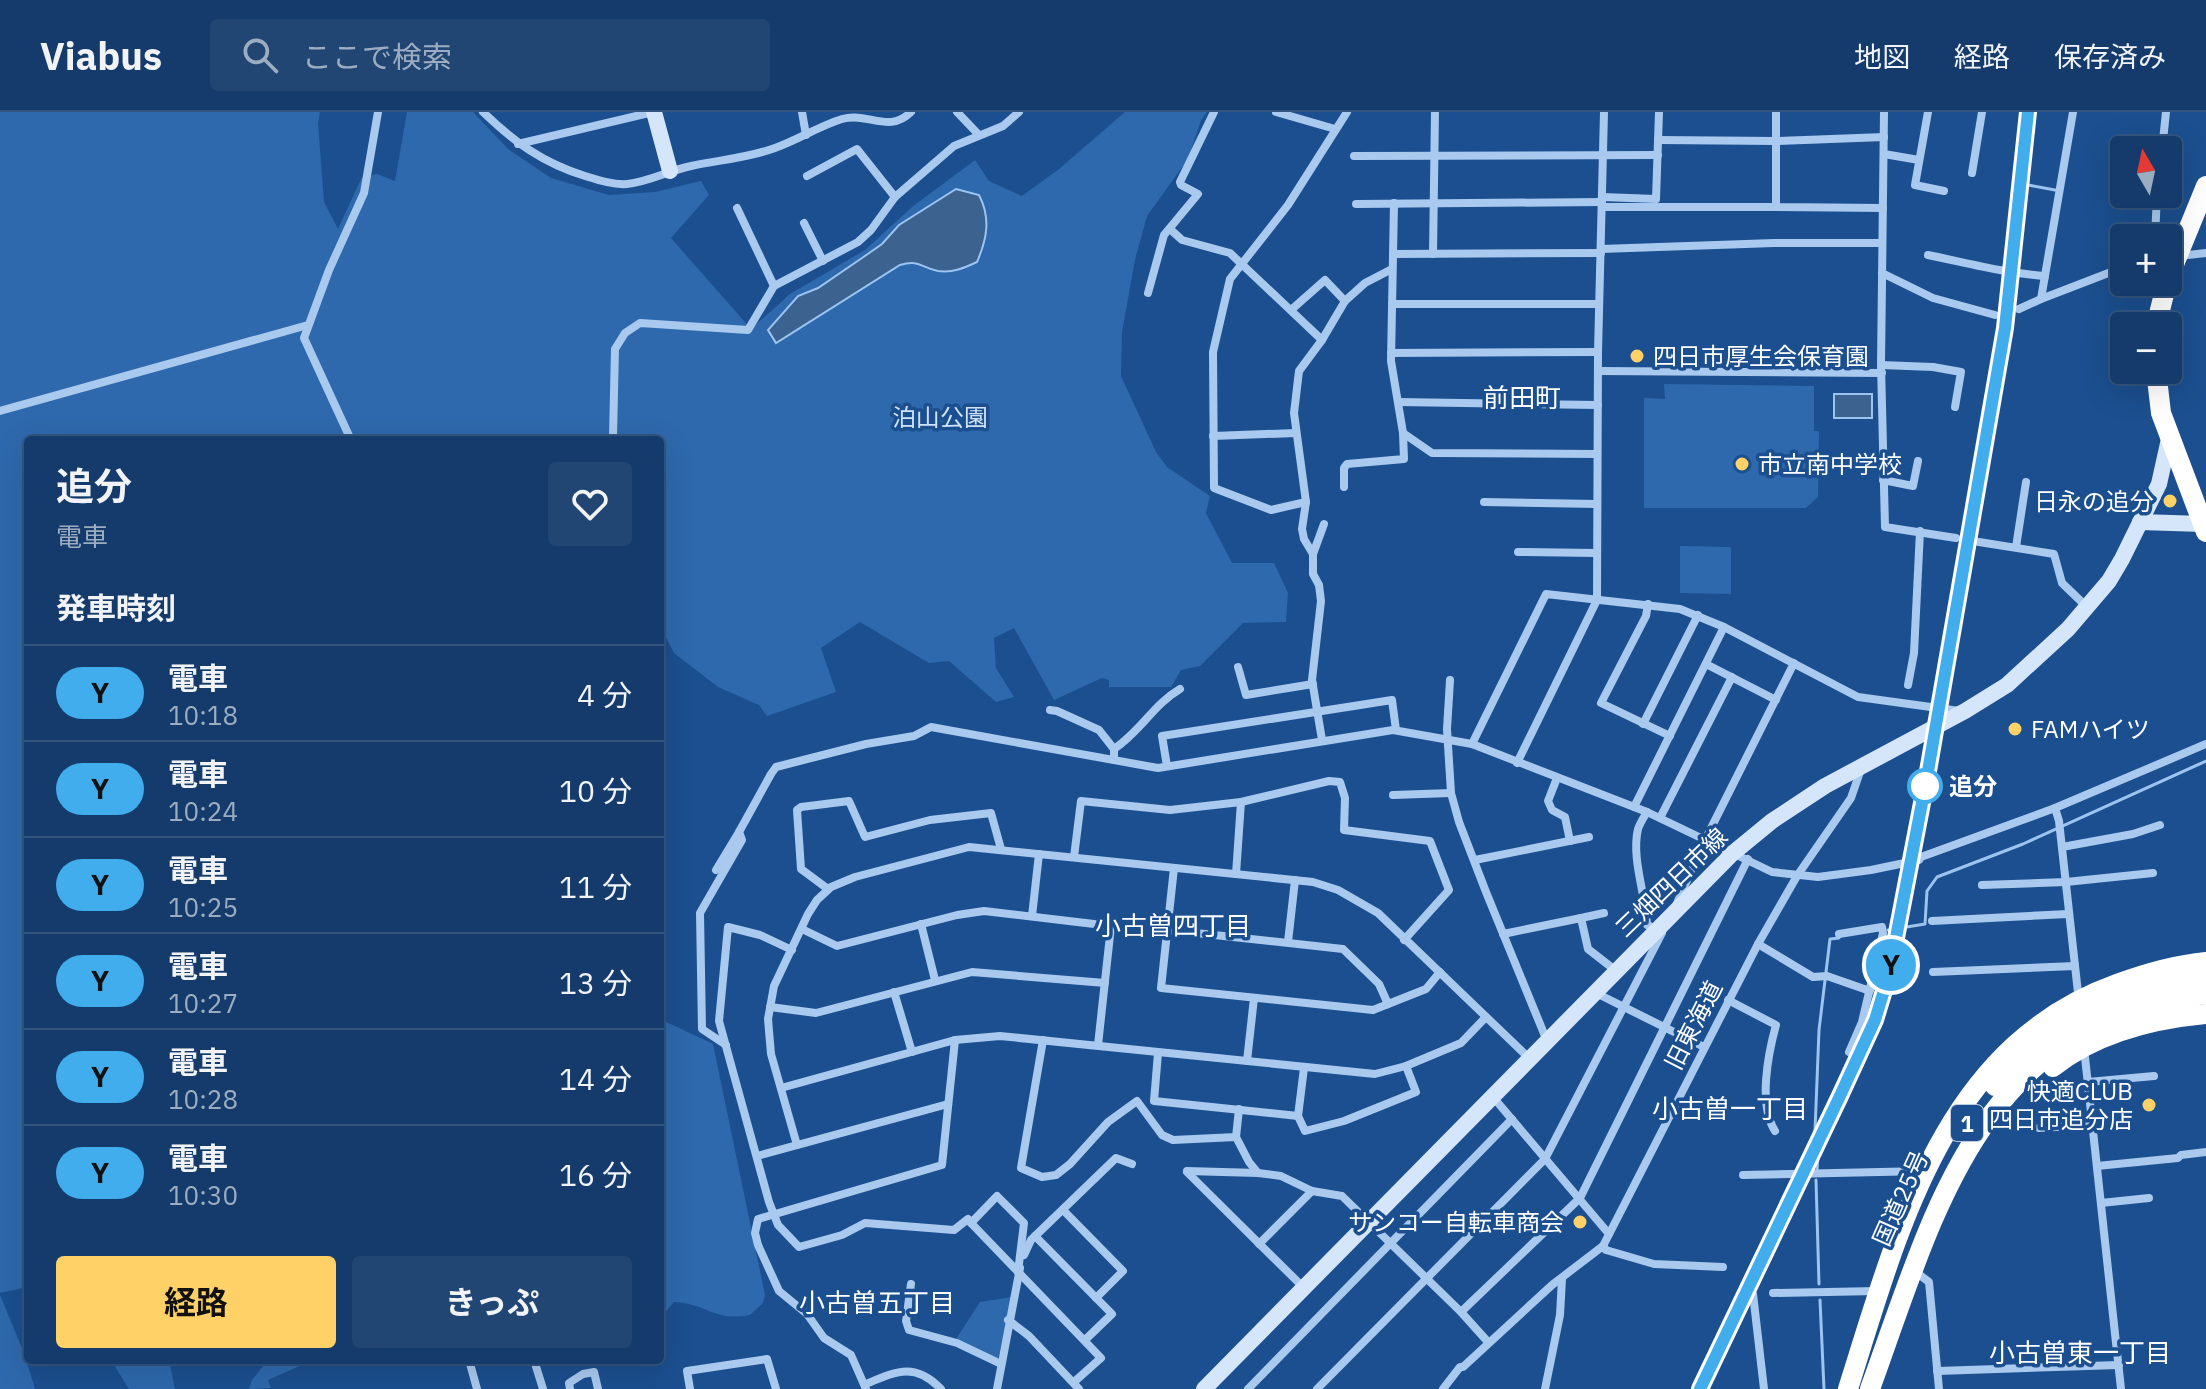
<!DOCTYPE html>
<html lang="ja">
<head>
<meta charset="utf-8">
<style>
  :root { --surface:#143b6b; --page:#214673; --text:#f1f3f6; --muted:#9dadc1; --line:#33557e; --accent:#ffd166 }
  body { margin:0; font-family:"IBM Plex Sans","Noto Sans JP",sans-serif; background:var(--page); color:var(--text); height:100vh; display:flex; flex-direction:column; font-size:30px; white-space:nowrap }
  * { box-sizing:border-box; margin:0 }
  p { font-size:26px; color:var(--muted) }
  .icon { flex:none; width:44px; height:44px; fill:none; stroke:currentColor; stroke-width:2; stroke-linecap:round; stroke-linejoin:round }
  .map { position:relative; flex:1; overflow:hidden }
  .details { position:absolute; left:24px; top:324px; width:640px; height:928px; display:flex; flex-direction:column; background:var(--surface); border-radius:8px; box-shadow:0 8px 32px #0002,0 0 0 2px var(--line) }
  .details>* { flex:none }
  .badge { padding:0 16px; border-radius:26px; font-size:28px; line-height:52px }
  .needle { width:52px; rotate:351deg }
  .buttons { position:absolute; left:2110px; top:24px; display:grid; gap:16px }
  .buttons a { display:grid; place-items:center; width:72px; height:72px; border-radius:8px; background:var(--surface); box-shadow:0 8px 32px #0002,0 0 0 2px var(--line); font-size:40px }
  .map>.badge { position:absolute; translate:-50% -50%; box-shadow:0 0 0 4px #fff }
  h2 { padding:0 32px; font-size:30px; line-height:72px }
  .round { display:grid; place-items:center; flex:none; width:84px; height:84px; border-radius:8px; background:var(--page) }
  .summary { display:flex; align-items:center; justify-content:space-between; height:136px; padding:0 32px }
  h1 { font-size:38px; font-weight:700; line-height:60px }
  .cta { display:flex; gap:16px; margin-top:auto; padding:16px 32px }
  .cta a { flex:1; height:92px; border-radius:8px; background:var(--accent); color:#111; font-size:32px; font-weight:700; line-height:92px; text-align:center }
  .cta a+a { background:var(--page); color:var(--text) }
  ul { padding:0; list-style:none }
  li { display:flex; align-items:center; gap:24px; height:96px; padding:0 32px; border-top:2px solid var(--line) }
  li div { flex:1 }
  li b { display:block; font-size:30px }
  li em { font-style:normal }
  li .badge { min-width:88px; font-weight:700; text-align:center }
  header { display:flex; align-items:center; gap:48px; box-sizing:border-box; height:112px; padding:0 40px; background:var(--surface); border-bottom:2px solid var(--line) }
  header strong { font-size:38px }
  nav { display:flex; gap:44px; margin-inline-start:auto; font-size:28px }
  .search { width:560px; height:72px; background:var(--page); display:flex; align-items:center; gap:20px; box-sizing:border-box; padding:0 28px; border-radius:8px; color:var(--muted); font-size:30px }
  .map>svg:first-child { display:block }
</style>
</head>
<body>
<header>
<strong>Viabus</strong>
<div class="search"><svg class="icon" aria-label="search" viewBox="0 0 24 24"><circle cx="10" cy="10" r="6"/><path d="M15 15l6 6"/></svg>ここで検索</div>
<nav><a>地図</a><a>経路</a><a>保存済み</a></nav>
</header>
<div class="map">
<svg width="2206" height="1277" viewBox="0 0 2206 1277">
  <rect width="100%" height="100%" fill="#1b4f8f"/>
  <g fill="#2e69ad">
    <path d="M0 0H320L318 11 324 90 338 117 362 65 377 62 395 69 407 0H473L508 37 551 66 609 83 655 80 701 69 709 83 671 126 751 217 790 182 865 138 912 95 975 48 989 69 1022 84 1059 57 1125 0H1207L1201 8 1188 47 1147 104 1135 148 1122 220 1121 264 1156 340 1167 355 1210 384 1206 401 1232 451H1274L1288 481 1286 510 1243 511 1200 554 1181 558 1171 575H1109V568L1102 566 1054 588 1014 516 994 526 996 556 1014 585 996 590 949 549 929 551 860 510 821 536 836 580 767 604 759 593 718 575 674 541 660 514V328H28V1175L0 1181Z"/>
    <path d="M1664 272 1814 274V319H1819L1818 385 1806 396H1644V286L1665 287Z"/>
    <path d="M1680 434 1731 435V482L1680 481Z"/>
    <path d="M660 907 713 932 765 1183 763 1191 750 1203C714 1210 706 1191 674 1190L660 1206Z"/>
    <path d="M0 1183 24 1241 35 1277H0Z"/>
    <path d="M1011 1185 998 1248 956 1227 980 1190Z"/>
    <path d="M111 1248H169L175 1277H129Z"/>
    <path d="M268 1248H313L268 1268 271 1276 249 1277 252 1268Z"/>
  </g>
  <g fill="#3c6290" stroke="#9cc4f0" stroke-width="2">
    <path d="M956 77 979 83C991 106 987 127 977 150 964 156 953 161 938 159 921 156 920 147 900 153L776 231 768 218 798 184 818 176 862 146 882 132 899 113Z"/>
    <rect x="1834" y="282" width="38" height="24"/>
  </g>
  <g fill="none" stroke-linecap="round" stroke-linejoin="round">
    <g stroke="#9cc4f0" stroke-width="3">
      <path d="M2028 73 2055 78"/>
      <path d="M1888 818 1925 812 1927 779 1937 765 2023 732 2206 649"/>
      <path d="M1817 1058 1818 1044 1811 1035 1815 1019 1819 918 1830 827 1839 826"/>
      <path d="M1816 1068 1819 1172"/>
      <path d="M1820 1188 1824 1277"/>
    </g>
    <g stroke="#a9c9ee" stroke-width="8">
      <path d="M483 0C514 30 543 51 585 64 598 68 613 73 627 72 649 70 670 58 691 54 719 48 748 46 775 36 798 28 819 14 842 7 869 0 889 22 911 0"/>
      <path d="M802 0 806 23"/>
      <path d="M957 0 979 23"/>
      <path d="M1276 0 1335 17"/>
      <path d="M1776 0V95L1883 96"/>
      <path d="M1884 0 1881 253 1885 415 1956 426"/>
      <path d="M1928 0 1915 73 1944 79"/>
      <path d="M2073 0 2041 187 2124 155"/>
      <path d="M1658 28 1776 29 1884 25"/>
      <path d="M518 32 653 0"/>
      <path d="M2162 38 2166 0"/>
      <path d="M1884 42 1919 48"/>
      <path d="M1354 44 1658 43"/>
      <path d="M1972 61 1982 0"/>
      <path d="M807 64 857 37 895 85"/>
      <path d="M1602 85 1656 87 1659 0"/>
      <path d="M1394 91 1391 249 1403 321 1432 341 1597 342"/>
      <path d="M1356 92 1602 90"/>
      <path d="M1602 95H1776"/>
      <path d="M737 96 774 174"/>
      <path d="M804 111 823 149"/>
      <path d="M1170 117 1182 128 1230 141 1322 228"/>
      <path d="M2155 126 2157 82"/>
      <path d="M1601 137 1774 131H1882"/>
      <path d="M1393 142 1601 141"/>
      <path d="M1433 142 1435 0"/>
      <path d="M1928 143C1968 151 2004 161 2045 164"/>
      <path d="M2179 144 2206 141"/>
      <path d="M1882 161 1933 186 1995 203"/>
      <path d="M1148 181 1164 123 1198 82 1181 73 1180 70 1214 0"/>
      <path d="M1392 192H1599"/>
      <path d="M2019 197 2041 187"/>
      <path d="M1291 198 1325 168 1345 189"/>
      <path d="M1391 241 1598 240"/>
      <path d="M1881 253 1933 255 1961 260 1955 295"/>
      <path d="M1598 259 1882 261"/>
      <path d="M1398 290 1598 293"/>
      <path d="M0 299 308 213"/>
      <path d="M613 324 615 237 625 221 640 211 748 218 774 174 858 130 871 118 895 85 954 34 1003 14 1019 0"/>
      <path d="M1213 324 1296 321"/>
      <path d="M351 328 304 226 329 158 364 81 378 0"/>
      <path d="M1883 368 1913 374 1918 349"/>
      <path d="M1344 375V356L1347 352 1404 347 1403 321"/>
      <path d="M1306 390 1271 398 1214 376 1213 240 1230 167 1288 93 1347 0"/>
      <path d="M1484 390 1597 392"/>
      <path d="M1979 430 2054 442 2062 471 2088 496"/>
      <path d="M2016 435 2026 370"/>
      <path d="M1518 440 1596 441"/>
      <path d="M1313 442 1324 412"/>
      <path d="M1648 492 1646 504 1601 591 1670 624"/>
      <path d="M1706 552 1776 588"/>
      <path d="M1238 555 1246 583 1313 572"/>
      <path d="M1450 568 1447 617 1451 681 1459 710 1486 780 1547 929"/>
      <path d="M1908 573 1914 541 1920 419"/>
      <path d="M1050 598 1057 599 1099 618 1114 637"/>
      <path d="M1643 612 1698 503"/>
      <path d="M1322 628 1312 568 1321 489 1319 473 1313 462V442L1304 427 1302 417 1306 390 1294 301 1299 259 1322 228 1345 189 1365 171 1392 157"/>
      <path d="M1472 632 1546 482 1680 497 1724 515 1858 585 1960 599"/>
      <path d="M1114 648V637C1140 620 1154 592 1180 577"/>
      <path d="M1517 651 1597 488 1598 240 1604 0"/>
      <path d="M1167 654 1162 624 1392 588 1396 618"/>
      <path d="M1557 666 1548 689 1552 698 1565 705 1570 729"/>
      <path d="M1393 683 1451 681"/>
      <path d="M1634 695 1724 515"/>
      <path d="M2055 696 2059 709 2079 890"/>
      <path d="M1647 700C1644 705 1640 711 1638 717 1631 747 1646 783 1647 813L1656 817"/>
      <path d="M1660 706 1732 565"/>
      <path d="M2062 735 2133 722 2160 713"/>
      <path d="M1074 745 1081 689 1170 698 1241 690 1329 669 1340 670 1345 686 1344 718 1430 729 1449 778 1404 828"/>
      <path d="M1475 748 1589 725"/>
      <path d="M1174 756 1161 876 1373 898 1426 877 1440 860"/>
      <path d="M716 758 739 720"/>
      <path d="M1236 762 1241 690"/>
      <path d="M1982 773 2066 770 2153 761"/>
      <path d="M828 777 801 757 797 698 801 695 849 689 865 725 930 708 991 701 1001 737"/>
      <path d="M1677 791 1705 728 1794 551"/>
      <path d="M1032 804 1039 742"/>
      <path d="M1581 806 1604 801"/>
      <path d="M1932 809 2068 802"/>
      <path d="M921 812 935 868"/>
      <path d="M802 817 837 834 957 803 984 799 1111 814 1098 933"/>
      <path d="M1168 818 1343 837 1379 872 1388 892"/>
      <path d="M1503 822 1581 806 1588 837 1615 858"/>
      <path d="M1839 822 1882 815 1883 821 1862 910 1849 940"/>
      <path d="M1288 830 1295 768"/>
      <path d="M1758 832 1813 865 1827 864 1870 879"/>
      <path d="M792 838 760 823 728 815 719 909 769 1090 778 1113 799 1135 842 1123 865 1111 954 1118 968 1107 971 1111 997 1084 1024 1111 1018 1160"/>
      <path d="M1933 860 2075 854"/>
      <path d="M894 880 912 940"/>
      <path d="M1596 881 1704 935"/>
      <path d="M1728 888 1776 913C1768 942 1758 993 1775 1019"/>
      <path d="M770 895 816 901 972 860 1105 871"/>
      <path d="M1043 928 1021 1056 1042 1065 1056 1063 1070 1052 1108 1010 1137 989 1162 1023 1173 1028 1236 1025 1239 997"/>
      <path d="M726 933 702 917 700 801 742 728 739 720 771 662 776 655 866 632 914 624 931 615 1158 656 1393 618 1472 632 1647 700 1772 760 1818 765 1871 758 1919 748 1921 745 2055 696 2206 632"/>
      <path d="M2084 936 2121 1277"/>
      <path d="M1158 941 1154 989 1298 1004"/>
      <path d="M1247 949 1254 886"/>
      <path d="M1304 956 1298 1004 1305 1019 1344 1009 1416 980 1406 954"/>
      <path d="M2088 970 2154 964"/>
      <path d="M781 976 955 928 1000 924 1375 962 1406 954 1461 931 1486 905"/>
      <path d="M1493 985 1609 1122"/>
      <path d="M2039 1016 2092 1013"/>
      <path d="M1236 1025 1249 1050 1258 1061"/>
      <path d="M797 1033 771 942 768 907 774 874 808 802 817 788 831 775 855 765 969 735 1313 770 1338 778 1378 801 1530 947"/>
      <path d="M757 1044 948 992"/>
      <path d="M2097 1054 2178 1046 2181 1043 2206 1040"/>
      <path d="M1187 1059 1258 1061 1281 1064 1312 1079 1342 1084 1461 1200 1488 1230"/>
      <path d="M1187 1060 1303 1175"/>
      <path d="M1743 1063 1925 1059"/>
      <path d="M2101 1091 2149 1086"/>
      <path d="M1063 1098 1123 1159 1096 1186"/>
      <path d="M971 1111 1101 1246 1074 1270"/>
      <path d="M1035 1124 1112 1202 1085 1228"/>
      <path d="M1259 1132 1312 1079"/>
      <path d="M1603 1134 1606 1138 1654 1152 1723 1155"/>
      <path d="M1024 1143 1031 1128 1116 1046 1132 1052"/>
      <path d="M1921 1164 1929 1170 1939 1277"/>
      <path d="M911 1172 906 1209 909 1218 957 1231 1001 1252"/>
      <path d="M1773 1181 1877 1179"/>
      <path d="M1753 1182 1764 1277"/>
      <path d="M1461 1200 1580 1086 1748 747"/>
      <path d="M1008 1208 1029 1224 1079 1277"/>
      <path d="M469 1248 477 1277"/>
      <path d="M534 1248 543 1277"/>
      <path d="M1937 1259 2119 1253"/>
      <path d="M866 1272C897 1259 915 1250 941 1277"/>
      <path d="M570 1277 569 1271 583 1262 594 1260 598 1277"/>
      <path d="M690 1277 687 1259 767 1247 776 1277"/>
      <path d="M866 1277 851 1243 824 1226 807 1202 779 1179 758 1133 755 1121 758 1107 942 1053 955 928"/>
      <path d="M997 1277 1020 1156"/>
      <path d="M1248 1277 1512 1007"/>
      <path d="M1317 1277 1545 1047 1662 821"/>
      <path d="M1443 1277 1460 1255H1463L1552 1173 1603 1134 1758 832 1797 764 1851 686 1861 657"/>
      <path d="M1545 1277 1560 1203 1562 1167"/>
    </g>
    <g stroke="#d6e6fa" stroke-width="16">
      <path d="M654 0 670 59"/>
      <path d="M2140 410 2203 412"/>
      <path d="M1204 1277 1733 741 1772 709 1825 674 1965 599 2007 573 2068 517 2109 469 2122 447 2159 372 2169 327"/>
    </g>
    <g stroke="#fff" stroke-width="20">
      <path d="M2168 167 2206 74"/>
      <path d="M2156 214 2167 170"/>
      <path d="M2156 258 2161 301 2206 420"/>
      <path d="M2053 955C2097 920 2152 907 2206 902"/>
      <path d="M1995 974C2047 910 2125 875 2206 867"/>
      <path d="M1848 1277C1898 1119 1943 934 2117 872 2147 861 2175 853 2206 850"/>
      <path d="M1870 1277C1936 1095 1980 910 2206 882"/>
    </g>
    <path stroke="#fff" stroke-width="3" stroke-dasharray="14 6" stroke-linecap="butt" d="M1700 1277 1839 986 1875 908 1889 862 1927 665 2005 216 2028 0"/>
  </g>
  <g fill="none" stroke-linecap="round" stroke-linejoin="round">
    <defs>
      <path id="line" d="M1700 1277 1839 986 1875 908 1889 862 1927 665 2005 216 2028 0"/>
    </defs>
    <use href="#line" stroke="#fff" stroke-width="18"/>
    <use href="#line" stroke="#42aded" stroke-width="12"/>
  </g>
  <g fill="#ffd166" stroke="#1b4f8f" stroke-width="3">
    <circle cx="1637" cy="244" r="8"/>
    <circle cx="1742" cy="352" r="8"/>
    <circle cx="2170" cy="389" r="8"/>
    <circle cx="2015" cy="617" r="8"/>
    <circle cx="2149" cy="993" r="8"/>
    <circle cx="1580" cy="1110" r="8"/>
  </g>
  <circle fill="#fff" stroke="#42aded" stroke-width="4" cx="1925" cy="674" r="16"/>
  <g text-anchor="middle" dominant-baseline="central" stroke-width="7" stroke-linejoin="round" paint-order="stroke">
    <rect fill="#1b4f8f" stroke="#bbcadd" stroke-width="2" x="1951" y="993" width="32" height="36" rx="6"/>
    <g font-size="22" font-weight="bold" fill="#fff">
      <text x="1967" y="1011">1</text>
    </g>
    <g font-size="24" fill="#fff" stroke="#1b4f8f" text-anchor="start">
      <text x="1653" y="244">四日市厚生会保育園</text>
      <text x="1758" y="352">市立南中学校</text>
      <text x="2154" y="389" text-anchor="end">日永の追分</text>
      <text x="2031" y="617">FAMハイツ</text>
      <text x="2133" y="979" text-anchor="end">快適CLUB<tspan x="2133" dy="28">四日市追分店</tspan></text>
      <text x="1564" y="1110" text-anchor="end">サンコー自転車商会</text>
    </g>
    <g font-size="24" fill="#cfe3fa" stroke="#1b4f8f">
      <text x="940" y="305">泊山公園</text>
    </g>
    <g font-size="24" font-weight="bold" fill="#fff" stroke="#1b4f8f" text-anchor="start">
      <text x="1949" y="674">追分</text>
    </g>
    <g font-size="24" fill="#fff" stroke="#1b4f8f">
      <text transform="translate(1671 770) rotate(-44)">三畑四日市線</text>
      <text transform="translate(1693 913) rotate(-63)">旧東海道</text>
      <text transform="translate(1900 1086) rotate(-66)">国道25号</text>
    </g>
    <g font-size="26" fill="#fff" stroke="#1b4f8f">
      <text x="1522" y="285">前田町</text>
      <text x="1173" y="813">小古曽四丁目</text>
      <text x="1730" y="996">小古曽一丁目</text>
      <text x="877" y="1190">小古曽五丁目</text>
      <text x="2080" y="1240">小古曽東一丁目</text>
    </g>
  </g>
</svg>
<div class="buttons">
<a><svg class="needle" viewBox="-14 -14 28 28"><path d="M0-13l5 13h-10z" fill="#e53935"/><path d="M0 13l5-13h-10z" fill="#9dadc1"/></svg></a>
<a>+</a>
<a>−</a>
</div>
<b class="badge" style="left:1891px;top:853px;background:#42aded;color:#111">Y</b>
<section class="details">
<div class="summary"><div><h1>追分</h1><p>電車</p></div><a class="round"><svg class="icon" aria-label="heart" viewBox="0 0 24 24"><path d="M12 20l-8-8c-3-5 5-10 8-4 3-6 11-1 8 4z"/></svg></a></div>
<h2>発車時刻</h2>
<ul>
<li><span class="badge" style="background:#42aded;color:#111">Y</span><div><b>電車</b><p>10:18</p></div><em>4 分</em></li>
<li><span class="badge" style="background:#42aded;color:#111">Y</span><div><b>電車</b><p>10:24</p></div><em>10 分</em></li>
<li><span class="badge" style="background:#42aded;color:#111">Y</span><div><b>電車</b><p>10:25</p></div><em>11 分</em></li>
<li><span class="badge" style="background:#42aded;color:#111">Y</span><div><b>電車</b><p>10:27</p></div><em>13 分</em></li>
<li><span class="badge" style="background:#42aded;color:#111">Y</span><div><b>電車</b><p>10:28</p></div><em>14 分</em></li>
<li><span class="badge" style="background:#42aded;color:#111">Y</span><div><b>電車</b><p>10:30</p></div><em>16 分</em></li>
</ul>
<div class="cta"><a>経路</a><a>きっぷ</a></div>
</section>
</div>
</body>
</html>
